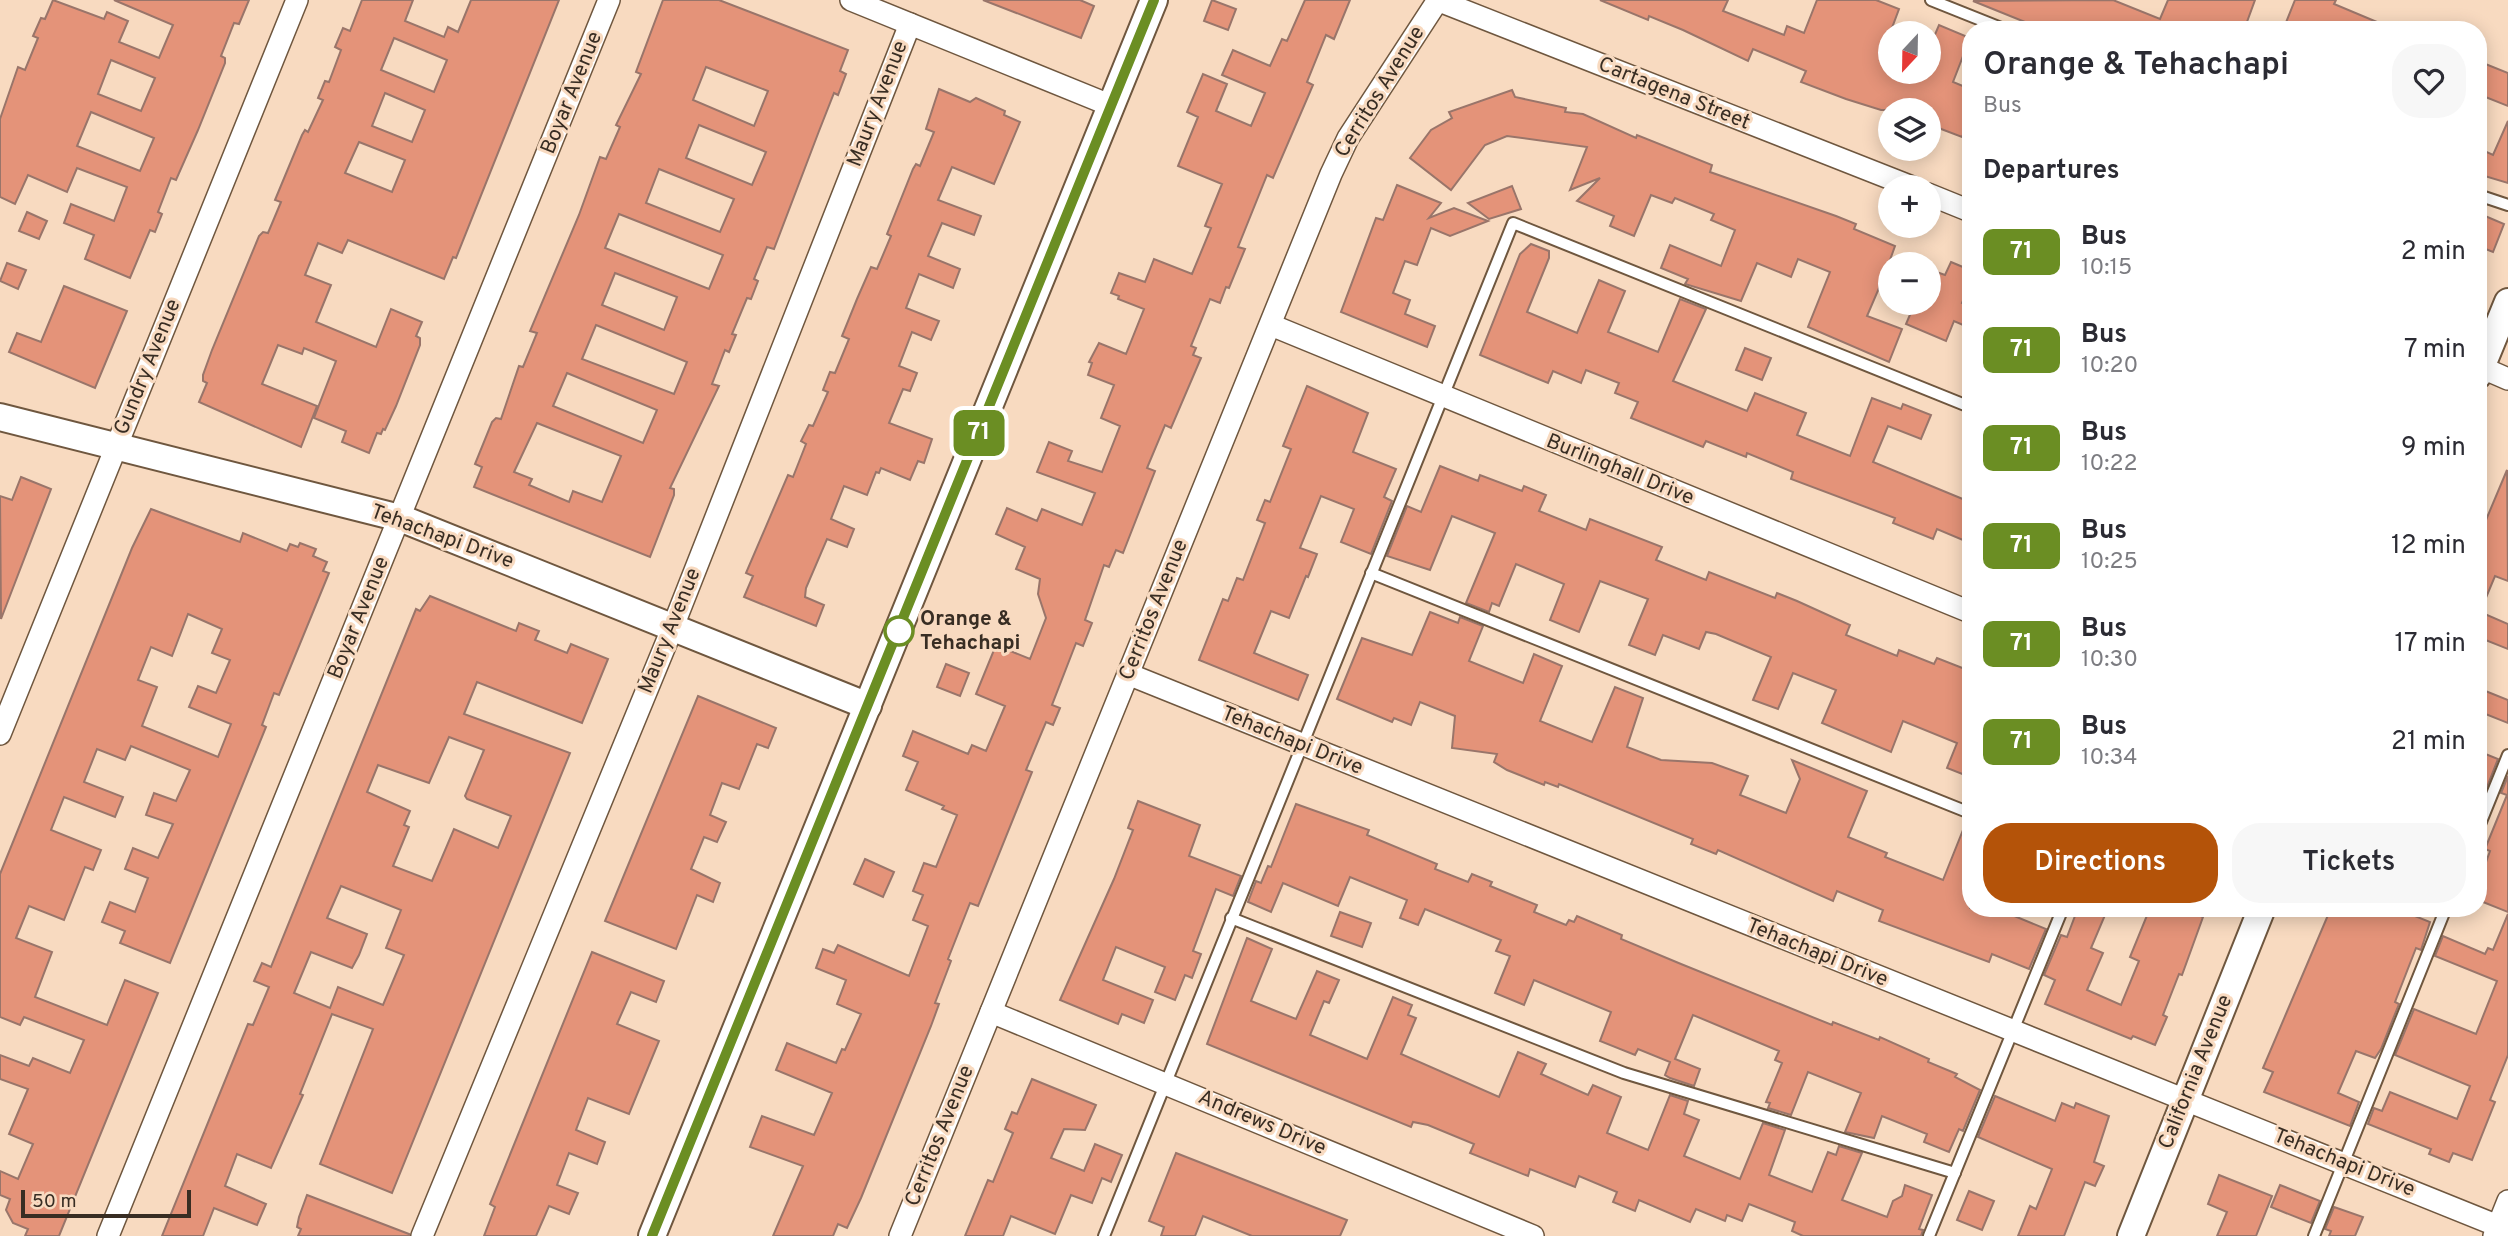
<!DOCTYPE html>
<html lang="en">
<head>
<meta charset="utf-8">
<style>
  :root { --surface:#fff; --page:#f7f7f7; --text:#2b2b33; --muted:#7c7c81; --accent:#b45309 }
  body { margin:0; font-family:Overpass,sans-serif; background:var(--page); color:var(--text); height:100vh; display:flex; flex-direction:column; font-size:26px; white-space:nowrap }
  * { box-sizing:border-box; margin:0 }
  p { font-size:23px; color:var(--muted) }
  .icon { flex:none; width:38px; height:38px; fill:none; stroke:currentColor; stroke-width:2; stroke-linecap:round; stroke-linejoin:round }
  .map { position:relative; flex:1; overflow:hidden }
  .drawer { position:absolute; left:1962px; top:21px; width:525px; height:896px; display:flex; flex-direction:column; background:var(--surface); border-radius:28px; box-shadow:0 4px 18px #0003 }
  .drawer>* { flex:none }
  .badge { padding:0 14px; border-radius:10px; font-size:24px; line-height:46px }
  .needle { width:46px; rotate:202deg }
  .fabs { position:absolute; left:1878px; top:21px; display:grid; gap:14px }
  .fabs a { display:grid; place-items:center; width:63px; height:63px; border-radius:50%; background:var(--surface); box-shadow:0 4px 18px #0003; font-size:35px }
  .scale { position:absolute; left:21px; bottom:18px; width:170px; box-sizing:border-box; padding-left:7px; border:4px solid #382d23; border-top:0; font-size:19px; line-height:24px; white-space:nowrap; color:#382d23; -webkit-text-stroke:5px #f8dac0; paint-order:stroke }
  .map>.badge { position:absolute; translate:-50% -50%; box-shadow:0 0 0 4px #fff }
  h2 { padding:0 21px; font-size:26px; line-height:63px }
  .round { display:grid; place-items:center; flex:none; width:74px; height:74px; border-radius:28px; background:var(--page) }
  .summary { display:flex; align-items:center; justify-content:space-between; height:119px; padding:0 21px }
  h1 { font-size:33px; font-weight:600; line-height:52px }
  .cta { display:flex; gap:14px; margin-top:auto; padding:14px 21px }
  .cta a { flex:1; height:80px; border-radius:28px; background:var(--accent); color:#fff; font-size:28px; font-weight:600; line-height:80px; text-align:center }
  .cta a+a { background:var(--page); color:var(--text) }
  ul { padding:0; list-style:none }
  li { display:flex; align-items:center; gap:21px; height:98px; padding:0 21px }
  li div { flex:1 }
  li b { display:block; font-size:26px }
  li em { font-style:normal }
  li .badge { min-width:77px; font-weight:700; text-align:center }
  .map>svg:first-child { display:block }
</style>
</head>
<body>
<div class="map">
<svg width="2508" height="1236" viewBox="0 0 2508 1236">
  <rect width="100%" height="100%" fill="#f8dac0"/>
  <g fill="#e49379" stroke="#99756a" stroke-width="2" fill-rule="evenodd">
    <path d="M53 0 104 19 107 12 128 21 119 42 159 58 173 25 114 0H249L239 24 234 23 221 56 225 58V63L198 130 176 180 171 178 158 212 162 214 155 232 150 230 130 278 85 259 94 235 64 223 71 204 114 221 127 187 77 168 67 192 28 175 15 204 0 197V119L18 67 25 70 38 38 33 36 41 18 45 19ZM111 60 155 78 141 111 98 94ZM91 112 154 138 140 171 77 146Z"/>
    <path d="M362 0H413L405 21 444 37 448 27 458 32 471 0H559L456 258 453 257 444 279 348 240 342 253 318 243 305 275 331 285 316 322 376 347 391 309 422 322 416 336 420 338V345L396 406 385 430 383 429 381 434 377 433 369 453 342 442 346 431 314 418 336 361 304 348 302 354 278 345 262 384 317 406 301 447 199 402 207 383 203 381V375L212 350 259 236 263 232 268 233 281 202 275 200 302 135 305 130 308 132 323 100 318 98 325 81 329 82 341 50 335 47 343 28 350 31ZM394 38 447 60 434 92 381 70ZM385 93 425 110 412 142 372 126ZM359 142 405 160 392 192 345 173Z"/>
    <path d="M663 0H719L848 50 840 71 846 74 838 95 834 93 819 131 774 249 767 247 754 279 758 281 751 299 747 298 732 334 736 335 729 352 725 350 712 384 719 386 670 488 674 489V495L650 557 474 487 482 467 475 464 492 422 496 418 501 419 519 366 523 367 537 333 530 331 579 215 600 157 606 159 620 127 616 125 641 74 636 72ZM706 67 768 91 754 126 693 100ZM699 125 766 152 752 185 686 158ZM659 169 734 199 720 232 646 203ZM619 214 723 255 709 289 605 248ZM615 273 677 297 664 330 602 305ZM596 325 687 362 674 394 582 359ZM567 373 657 410 643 443 553 406ZM537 423 621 456 602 502 573 491 569 502 529 485 532 479 514 472Z"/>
    <path d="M983 0H1080L1094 6 1081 38Z"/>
    <path d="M1212 0 1236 9 1228 30 1204 21Z"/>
    <path d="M1305 0H1350L1334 39 1326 35 1307 82 1313 85 1273 178 1267 175 1238 247 1245 249 1229 288 1226 287 1220 303 1210 299 1191 346 1196 348 1193 355 1201 358 1171 428 1165 425 1147 468 1155 471 1123 553 1116 550 1109 567 1104 565 1085 620 1092 623 1083 646 1076 643 1052 705 1060 708 1053 725 1046 722 1026 770 1032 772 978 906 970 903 948 959 951 961 935 1003 939 1004 931 1026 861 1198 847 1228 838 1224 833 1236H773L803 1166 750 1147 762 1116 814 1135 832 1093 776 1070 787 1043 836 1063 842 1049 845 1050 861 1014 837 1004 846 980 816 968 823 949 834 953 838 945 909 976 928 926 913 920 923 895 913 891 924 863 936 867 957 815 942 809 944 806 906 790 918 762 903 756 913 731 968 754 972 745 986 751 1005 706 976 694 996 645 1030 659 1046 618 1038 594 1040 579 1016 569 1025 547 996 534 1007 508 1037 521 1042 509 1082 525 1095 493 1037 472 1049 442 1072 451 1068 461 1102 472 1120 426 1101 418 1114 385 1088 375 1092 363 1089 362 1099 343 1126 354 1144 309 1118 299 1119 296 1111 293 1119 273 1145 282 1154 259 1192 274 1211 228 1205 226 1222 184 1178 166 1198 117 1187 112 1203 74 1227 84 1216 111 1251 126 1265 93 1222 75 1233 50 1270 66 1282 39 1287 41Z"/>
    <path d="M1600 0H1728L1723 11 1784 35 1787 26 1804 33 1817 0H1876L1899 9 1880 60 1890 64V72H1928V51L1939 25 1970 38 1953 82 1970 89V116L1962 137 1928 124V110H1881L1846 99 1801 82 1806 71 1753 49 1748 61 1683 30 1649 16 1648 20Z"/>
    <path d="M2113 0 2160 19 2168 0H2255L2244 30H2045L1973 1Z"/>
    <path d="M2295 0H2336L2334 4 2396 30H2283Z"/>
    <path d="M2478 61 2508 73V106L2478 94Z"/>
    <path d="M939 89 970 102 976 98 1005 111 1004 115 1020 122 994 184 952 167 938 200 981 216 974 235 942 223 928 256 960 269 953 288 919 274 906 308 939 321 931 340 912 332 899 366 917 373 910 391 903 389 889 423 932 439 924 463 918 461 910 480 881 468 879 473 876 472 867 495 844 486 831 519 854 529 847 547 827 539 806 588 805 597 824 605 816 626 744 597 753 576 746 573 788 475 793 477 806 444 801 441 809 425 813 426 828 392 823 390 830 372 835 373 849 339 842 336 857 299 871 267 877 269 891 236 887 234 913 169 916 164 920 166 934 132 926 129Z"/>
    <path d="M1512 90 1515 97 1566 108 1565 112 1583 114 1636 138 1637 135 1712 165 1710 172 1836 216 1856 224 1854 229 1895 246 1890 260V284L1882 281 1867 316 1902 329 1889 362 1808 327 1830 272 1798 259 1791 277 1757 263 1741 301 1685 284 1688 279 1661 268 1670 245 1721 266 1735 230 1711 220 1714 214 1675 198 1672 203 1651 195 1634 236 1610 226 1614 216 1577 201 1600 178 1570 190 1587 147 1507 136 1485 145 1451 190 1410 158 1431 130 1452 118 1449 112Z"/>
    <path d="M2508 121V183L2478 174V148L2493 155Z"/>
    <path d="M1397 185 1441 203 1429 218 1454 208 1488 221 1450 236 1431 228 1417 265 1405 261 1393 293 1410 300 1405 314 1435 326 1427 347 1341 312 1376 218 1383 220Z"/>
    <path d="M1512 186 1521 209 1489 219 1468 203Z"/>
    <path d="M27 212 47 221 39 239 19 231Z"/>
    <path d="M2478 213 2504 224 2493 252 2478 246Z"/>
    <path d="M1531 244 1549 251V258L1527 312 1577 333 1599 280 1625 291 1608 332 1658 352 1680 299 1706 309 1673 381 1747 411 1755 393 1806 413 1797 435 1850 456 1872 398 1901 409 1903 404 1931 415 1921 439 1888 426 1873 462 1970 502V543L1937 529 1933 539 1893 523 1895 518 1791 479 1793 472 1747 453 1746 457 1706 441 1703 447 1631 418 1638 402 1615 393 1619 383 1586 370 1581 383 1553 371 1548 383 1480 355 1520 254Z"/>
    <path d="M1951 262 1970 270V281L1962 303 1970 307V328L1954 321 1946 341 1906 324 1915 303H1928V269L1945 275Z"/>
    <path d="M7 263 26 270 18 289 0 281Z"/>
    <path d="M64 286 127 311 95 388 9 352 17 333 41 342Z"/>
    <path d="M1745 348 1771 358 1762 380 1736 370Z"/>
    <path d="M1307 386 1368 413 1353 452 1396 469 1384 497 1392 501 1371 554 1341 542 1354 509 1321 496 1300 548 1317 554 1308 577 1306 576 1289 618 1271 611 1254 653 1308 675 1298 700 1199 660 1223 599 1228 601 1237 578 1243 580 1265 523 1257 520 1265 500 1270 502 1291 449 1283 446Z"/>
    <path d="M1440 466 1478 481 1480 475 1522 491 1524 486 1546 495 1539 511 1586 530 1590 519 1662 547 1656 560 1706 580 1709 572 1775 598 1777 593 1797 601 1850 625 1846 635 1897 656 1899 650 1934 664 1937 658 1970 671V777L1947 768 1957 743 1903 721 1891 752 1822 723 1836 690 1793 673 1778 709 1753 700 1771 657 1716 634 1706 632 1699 649 1663 635 1655 655 1629 645 1648 599 1600 581 1579 632 1550 620 1564 584 1516 564 1499 606 1492 603 1489 612 1466 603 1495 533 1452 516 1430 570 1387 556 1407 506 1421 512Z"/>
    <path d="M2507 470 2508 581 2495 576 2480 612 2508 624V649L2478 637V539Z"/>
    <path d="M21 477 51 489 1 619 0 496 12 500Z"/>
    <path d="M151 509 240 542 243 533 287 551 290 544 298 547 300 543 316 549 313 556 327 562 323 571 329 573 279 695 274 693 262 725 266 727 170 963 120 943 125 931 102 922 110 902 135 912 148 878 125 869 133 848 158 858 173 824 146 815 154 793 176 801 190 770 131 746 125 760 97 749 84 782 123 797 115 817 64 797 51 830 101 850 93 870 85 867 64 920 29 906 16 938 52 952 35 997 107 1025 125 980 158 993 59 1236H25L28 1229 13 1223 6 1210 10 1199 0 1195V1171L18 1179 33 1144 9 1134 28 1089 0 1079V1055L29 1066 33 1058 70 1073 84 1040 24 1017 20 1025 0 1017V874L132 548ZM188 614 222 629 212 653 230 660 216 693 198 686 189 707 231 724 218 757 142 726 157 687 138 680 151 647 172 656Z"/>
    <path d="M430 596 516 631 519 623 539 631 535 640 567 653 571 644 608 659 582 723 477 682 464 714 570 753 392 1193 320 1164 373 1029 332 1014 300 1094 303 1095 271 1168 237 1154 225 1186 266 1204 257 1225 214 1208 203 1236H162L248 1024 253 1025 269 987 254 981 262 963 271 967 416 609 420 611ZM449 737 484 750 465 796 467 799 511 816 498 848 454 829 432 881 393 866 409 827 404 825 410 811 367 792 378 765 429 783ZM341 886 401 910 386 948 404 955 383 1005 338 987 330 1008 294 993 311 952 352 968 359 955 367 934 327 918Z"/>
    <path d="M1430 612 1458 623 1460 617 1483 626 1469 661 1523 683 1534 654 1562 666 1540 721 1592 742 1615 687 1643 698 1627 747 1661 760 1712 763 1748 776 1740 795 1786 813 1800 779 1792 760 1867 791 1848 837 1887 853 1885 857 1943 880 1967 820 1970 821V908H1995L2046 929 2029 969 1992 954 1989 962 1879 921 1883 910 1837 891 1833 901 1718 850 1716 854 1691 844 1693 839 1559 784 1558 787 1545 782 1544 785 1507 770 1494 762 1497 754 1452 748 1455 716 1420 702 1411 725 1394 718 1392 722 1337 699 1362 638 1412 655Z"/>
    <path d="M946 664 969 673 960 696 937 687Z"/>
    <path d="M2478 688 2508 700V723L2478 711Z"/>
    <path d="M698 696 776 728 768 748 757 744 739 789 722 783 710 815 726 822 717 842 704 837 691 869 720 883 713 902 697 895 676 949 605 921Z"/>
    <path d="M2478 751 2498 759 2487 787 2478 783Z"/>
    <path d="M2508 776V912L2478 900V884L2490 851 2485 849 2507 795 2501 793Z"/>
    <path d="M1138 801 1200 825 1189 856 1241 876 1233 896 1216 889 1193 951 1201 954 1192 978 1185 975 1175 1000 1155 992 1165 967 1116 947 1103 980 1153 1000 1144 1023 1122 1014 1118 1024 1060 1000 1114 879 1133 830 1128 828Z"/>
    <path d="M1296 804 1369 830 1367 835 1437 864 1435 869 1468 882 1472 874 1492 882 1490 886 1537 905 1534 912 1566 925 1569 920 1574 922 1577 916 1622 935 1621 939 1681 964 1832 1025 1833 1022 1879 1040 1880 1037 1929 1059 1928 1062 1957 1074 1955 1077 1980 1090 1963 1131 1959 1129 1949 1152 1924 1142 1927 1134 1882 1116 1874 1138 1845 1132 1861 1093 1808 1072 1791 1115 1768 1108 1770 1103 1766 1102 1782 1063 1775 1060 1779 1051 1693 1015 1675 1059 1700 1069 1694 1086 1670 1078 1665 1075 1670 1062 1638 1049 1635 1055 1600 1041 1611 1012 1534 980 1524 1005 1495 993 1510 956 1496 951 1501 940 1425 909 1418 925 1400 918 1407 900 1350 877 1338 906 1283 883 1271 912 1253 904 1248 902 1256 881 1261 883 1268 866 1271 867Z"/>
    <path d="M865 859 894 872 883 897 854 884Z"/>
    <path d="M2078 908H2108L2091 948 2103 953 2087 990 2121 1005 2139 961 2130 957 2150 908H2181L2203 917 2182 975 2179 974 2163 1015 2167 1017 2155 1045 2133 1036 2131 1039 2045 1004 2055 980 2044 975 2061 935 2067 937Z"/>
    <path d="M2331 908H2395L2430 922 2421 950 2416 948 2395 1002 2399 1004 2381 1049 2375 1058 2356 1051 2338 1093 2359 1102 2350 1126 2264 1092 2273 1072 2263 1068Z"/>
    <path d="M1340 912 1371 923 1362 947 1331 936Z"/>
    <path d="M2508 914V1055L2490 1100 2495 1102 2472 1160 2453 1153 2449 1162 2429 1154 2431 1149 2368 1124 2374 1108 2382 1111 2390 1092 2457 1119 2470 1086 2395 1055 2414 1009 2476 1034 2497 981 2435 956 2443 936 2485 954 2488 948 2493 950Z"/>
    <path d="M1247 938 1272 949 1251 1001 1296 1019 1317 971 1339 980 1329 1003 1324 1001 1310 1035 1367 1059 1393 997 1412 1005 1408 1015 1416 1018 1401 1054 1499 1097 1518 1052 1546 1064 1541 1074 1588 1095 1593 1085 1621 1097 1607 1133 1648 1150 1670 1095 1688 1101 1684 1114 1699 1120 1684 1156 1740 1179 1763 1123 1785 1130 1769 1175 1812 1192 1828 1152 1836 1155 1839 1146 1862 1153 1842 1200 1887 1217 1893 1201 1902 1196 1905 1185 1932 1195 1919 1229 1923 1230 1921 1236H1803L1792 1231 1795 1222 1749 1204 1742 1221 1727 1215 1725 1221 1696 1209 1690 1222 1639 1200 1635 1211 1613 1202 1617 1192 1579 1176 1575 1187 1530 1169 1528 1176 1470 1153 1474 1144 1428 1125 1413 1122 1411 1127 1207 1044Z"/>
    <path d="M592 952 664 981 656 1002 631 992 617 1024 659 1041 629 1114 588 1098 576 1130 605 1142 597 1164 569 1153 557 1185 578 1193 569 1214 549 1206 536 1236H484L495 1207 490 1204Z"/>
    <path d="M1032 1079 1096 1105 1085 1130 1064 1129 1051 1158 1084 1171 1095 1144 1122 1155 1111 1182 1102 1178 1092 1203 1071 1195 1055 1234 1011 1216 1003 1236H965L988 1180 993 1182 1013 1133 1005 1129 1012 1112 1017 1114Z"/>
    <path d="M1995 1096 2055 1121 2062 1103 2074 1108 2076 1103 2109 1116 2094 1162 2104 1166 2095 1186 2085 1182 2064 1236H2018L2030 1206 2036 1209 2052 1169 1978 1137Z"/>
    <path d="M1176 1153 1347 1220 1340 1236H1252L1203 1216 1195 1236H1161L1164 1227 1149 1221Z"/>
    <path d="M2219 1175 2272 1196 2256 1236H2217L2227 1212 2208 1204Z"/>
    <path d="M2280 1185 2320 1201 2311 1223 2271 1207Z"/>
    <path d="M1969 1191 1994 1201 1982 1230 1957 1220Z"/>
    <path d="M307 1195 409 1234V1236H298L301 1229 297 1227 299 1217Z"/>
    <path d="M2334 1207 2363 1217 2355 1236H2329L2331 1231 2325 1229Z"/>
  </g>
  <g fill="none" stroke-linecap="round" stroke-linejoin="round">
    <defs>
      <g id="service">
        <path d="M1931 0 2006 30"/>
        <path d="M2478 195 2508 205"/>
        <path d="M1371 573 1970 813"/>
        <path d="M2478 829 2508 755"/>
        <path d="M1231 918 1624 1073 1955 1173"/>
        <path d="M1104 1236 1513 223 1970 407"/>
        <path d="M1929 1236 2063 908"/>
        <path d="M2314 1236 2446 908"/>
      </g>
      <g id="minor">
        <path d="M851 0 1112 106"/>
        <path d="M1437 0 1912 187"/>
        <path d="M1928 194 1970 211"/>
        <path d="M1271 325 1970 612"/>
        <path d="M2478 366 2508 379"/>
        <path d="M1128 674 2508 1230"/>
        <path d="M0 734 297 0"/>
        <path d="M991 1012 1533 1236"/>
        <path d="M108 1236 609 0"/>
        <path d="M422 1236 672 629 910 24"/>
        <path d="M900 1236 1331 174 1348 138 1438 0"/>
        <path d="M2494 1236 2508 1201"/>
      </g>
      <g id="tertiary">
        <path d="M2478 375 2508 302"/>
        <path d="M0 417 400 518 868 706"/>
        <path d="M652 1236 1154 0"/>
        <path d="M2131 1236 2262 908"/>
      </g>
    </defs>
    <use href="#service" stroke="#6f573f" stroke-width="14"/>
    <use href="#minor" stroke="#6f573f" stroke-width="24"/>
    <use href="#tertiary" stroke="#6f573f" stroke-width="30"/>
    <use href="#service" stroke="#fff" stroke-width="10"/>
    <use href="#minor" stroke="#fff" stroke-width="21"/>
    <use href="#tertiary" stroke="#fff" stroke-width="26"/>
  </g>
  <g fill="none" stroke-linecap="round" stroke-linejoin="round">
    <defs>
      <path id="line" d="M652 1236 1154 0"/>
    </defs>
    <use href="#line" stroke="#fff" stroke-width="16"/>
    <use href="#line" stroke="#6b8e23" stroke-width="10"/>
  </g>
  <circle fill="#fff" stroke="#6b8e23" stroke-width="3.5" cx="899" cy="631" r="14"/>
  <g text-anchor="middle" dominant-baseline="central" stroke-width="6" stroke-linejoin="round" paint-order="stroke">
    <g font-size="21" fill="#382d23" stroke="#f8dac0">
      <text transform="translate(1380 92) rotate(-58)">Cerritos Avenue</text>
      <text transform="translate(572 93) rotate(-68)">Boyar Avenue</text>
      <text transform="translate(1674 94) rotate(22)">Cartagena Street</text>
      <text transform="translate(878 104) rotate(-69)">Maury Avenue</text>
      <text transform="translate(148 367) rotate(-68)">Gundry Avenue</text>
      <text transform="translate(1620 470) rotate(22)">Burlinghall Drive</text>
      <text transform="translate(442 537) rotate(20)">Tehachapi Drive</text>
      <text transform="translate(1154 610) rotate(-68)">Cerritos Avenue</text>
      <text transform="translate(359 618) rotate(-68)">Boyar Avenue</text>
      <text transform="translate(670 631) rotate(-68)">Maury Avenue</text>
      <text transform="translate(1292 741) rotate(22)">Tehachapi Drive</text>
      <text transform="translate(1817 953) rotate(22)">Tehachapi Drive</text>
      <text transform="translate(2196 1072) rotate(-68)">California Avenue</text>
      <text transform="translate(1262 1123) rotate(23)">Andrews Drive</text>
      <text transform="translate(940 1136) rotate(-68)">Cerritos Avenue</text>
      <text transform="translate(2344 1163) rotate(22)">Tehachapi Drive</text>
    </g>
    <g font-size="21" font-weight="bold" fill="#382d23" stroke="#f8dac0" text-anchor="start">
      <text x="920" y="619">Orange &amp;<tspan x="920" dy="24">Tehachapi</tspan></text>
    </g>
  </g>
</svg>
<div class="fabs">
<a><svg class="needle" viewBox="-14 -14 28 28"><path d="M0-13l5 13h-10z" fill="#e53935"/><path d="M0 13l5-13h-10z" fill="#7c7c81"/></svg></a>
<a><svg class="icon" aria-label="layers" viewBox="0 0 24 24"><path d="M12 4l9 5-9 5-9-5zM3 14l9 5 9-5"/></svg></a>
<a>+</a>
<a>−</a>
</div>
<div class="scale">50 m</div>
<b class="badge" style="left:979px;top:433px;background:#6b8e23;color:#fff">71</b>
<section class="drawer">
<div class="summary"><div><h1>Orange &amp; Tehachapi</h1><p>Bus</p></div><a class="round"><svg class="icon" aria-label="heart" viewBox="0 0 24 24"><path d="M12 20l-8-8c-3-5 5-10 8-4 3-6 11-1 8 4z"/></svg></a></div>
<h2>Departures</h2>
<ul>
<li><span class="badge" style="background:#6b8e23;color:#fff">71</span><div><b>Bus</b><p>10:15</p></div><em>2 min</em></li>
<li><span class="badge" style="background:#6b8e23;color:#fff">71</span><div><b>Bus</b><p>10:20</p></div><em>7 min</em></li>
<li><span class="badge" style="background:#6b8e23;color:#fff">71</span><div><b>Bus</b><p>10:22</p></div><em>9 min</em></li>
<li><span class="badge" style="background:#6b8e23;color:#fff">71</span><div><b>Bus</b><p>10:25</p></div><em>12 min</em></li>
<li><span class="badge" style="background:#6b8e23;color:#fff">71</span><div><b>Bus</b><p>10:30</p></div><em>17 min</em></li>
<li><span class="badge" style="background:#6b8e23;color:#fff">71</span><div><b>Bus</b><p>10:34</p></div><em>21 min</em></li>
</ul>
<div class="cta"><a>Directions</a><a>Tickets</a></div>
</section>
</div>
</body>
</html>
